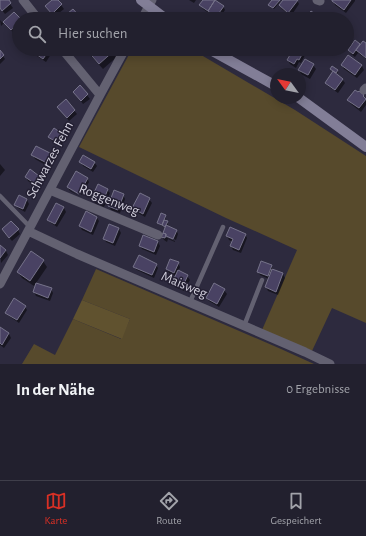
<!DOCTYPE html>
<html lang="de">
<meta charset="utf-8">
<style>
body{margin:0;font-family:"Alegreya Sans",sans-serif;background:#2e2d3a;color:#f1f3f6}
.compass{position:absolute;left:270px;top:68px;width:36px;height:36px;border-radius:50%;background:#22202e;box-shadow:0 2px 10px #0003;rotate:303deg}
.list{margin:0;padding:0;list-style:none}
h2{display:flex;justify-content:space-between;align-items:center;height:52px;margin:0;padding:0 16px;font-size:17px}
h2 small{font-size:13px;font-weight:400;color:#a2a3aa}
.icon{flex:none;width:22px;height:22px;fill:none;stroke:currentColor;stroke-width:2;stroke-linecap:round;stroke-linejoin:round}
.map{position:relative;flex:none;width:366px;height:364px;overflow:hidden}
.search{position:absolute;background:#22202e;box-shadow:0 2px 10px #0003;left:12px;right:12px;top:12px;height:44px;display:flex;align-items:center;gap:10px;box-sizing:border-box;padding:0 14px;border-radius:22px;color:#a2a3aa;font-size:15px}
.sheet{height:116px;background:#22202e}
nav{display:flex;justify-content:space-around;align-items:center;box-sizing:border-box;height:56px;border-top:1px solid #3f3e4a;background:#22202e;font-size:11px;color:#a2a3aa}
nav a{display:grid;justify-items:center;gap:2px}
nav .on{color:#d93025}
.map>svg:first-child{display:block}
</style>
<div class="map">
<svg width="366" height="364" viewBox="0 0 366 364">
<rect width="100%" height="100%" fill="#2d2a3e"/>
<!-- green -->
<path fill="#574a2c" d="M132 49H191L295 110 366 156V323L332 308 312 351 262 330 297 250 226 218 79 147Z
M96 269 281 349 314 364H22L34 344 55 355 73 319 121 339 130 319 82 300Z"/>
<!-- forest -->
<path fill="#60522f" d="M82 300 130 319 122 339 73 319Z"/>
<!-- shadow -->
<path fill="#0007" d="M0 0H7L13 8 5 14 0 8Z
M54 0H57L64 9 54 17 46 7Z
M189 0H196L194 3Z
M204 0H214L223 6 225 10 219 19H217L203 9 201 5Z
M273 0H278L280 2 274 9 270 6Z
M284 0H297L299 4 291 16 282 9 280 5Z
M334 0H355V1L346 13 335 5 333 1Z
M14 13 20 19 19 29 14 34 5 22 1 26 0 20 3 23Z
M355 42 360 46 366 45V59L358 53 355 57 351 54 349 50Z
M36 49H52L53 51 46 62 37 56 34 52Z
M88 49H115L119 55 103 69 91 56 87 50Z
M288 49H298L303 52 305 55 301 63 299 62 296 68 290 64 288 60 290 57 286 52Z
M0 52 5 59 0 64Z
M348 56 362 66 364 70 357 78 344 69 342 65Z
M313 65 316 69 310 79 301 74 299 70Z
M331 69 338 70V72L336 75 342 79 345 83 338 93 328 86 326 83 333 72Z
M80 86 90 99 83 104 74 92Z
M363 96 366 101V105L361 112 351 104 348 100Z
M66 101 77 114 69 121 61 111Z
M63 135 65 139 61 146 52 141 49 137Z
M33 155H51L53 158 49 167 35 159Z
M81 162H94L97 166 93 172 83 166Z
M0 164 5 170 0 176Z
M38 176 41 180 36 186 28 181 26 177Z
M87 178 89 182 82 195 70 188V190L81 197 70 191 68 187Z
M107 190 110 193 104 207 95 203 92 199Z
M123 195 125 199 120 213 111 210 109 206Z
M149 199 152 203 145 217 136 212 133 208Z
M27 200 29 204 25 212 18 208 16 204Z
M57 204 64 208 66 212 57 227 51 223 48 220Z
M165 216 166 217 165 221 168 224 167 226 176 230 178 234 176 240 165 234V237L175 241V242L168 239 167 242 164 240 162 237 166 228 159 224 158 223Z
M97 218 99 221 93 235 82 230 80 226Z
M109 225 119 229 121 233 115 246 106 242 104 239Z
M18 230 20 234 12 241 5 233Z
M245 234 247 238 241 253 233 250 231 246 233 242 229 240 227 236Z
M144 236 158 242 160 246 156 255 142 249 140 246Z
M0 246 6 251 8 255 1 263Z
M43 261 47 267 34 286 22 278 18 272Z
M178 263 180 267 178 272 187 276 190 280 184 291 175 287 173 283 176 276 169 273 167 269Z
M156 265 158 268 154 278 137 270 134 267Z
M271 266 274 270 283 274 285 278 278 295 268 291 266 287 269 279 260 275 258 271Z
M51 289 53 293 50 301 36 296 34 292Z
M224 290 227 294 219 307 209 301 207 298Z
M25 307 27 310 19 323 9 316 6 313Z
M0 328 9 334 11 338 4 348 0 345Z"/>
<!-- building -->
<path fill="#494263" stroke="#76738a" d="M0 0H9L11 3 2 11 0 8Z
M52 0H58L62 4 52 14 45 6Z
M203 0H215L208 11 199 5Z
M215 0 224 6 216 17 208 11Z
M272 0H280L273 8 268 5Z
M283 0H298L288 13 279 5Z
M332 0H351L344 10 332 1Z
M73 9 80 17 79 19H63L62 18Z
M311 11 322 19H305Z
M14 12 21 19H19V23L11 30 3 22Z
M355 40 360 44 353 54 348 50Z
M363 41 366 43V58L356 50Z
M35 49H50L43 59 33 52Z
M86 49H116L99 64Z
M287 49H300L304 51 299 60 297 59 294 64 287 60 290 55 285 52Z
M0 50 4 55 0 59Z
M348 55 362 65 355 75 341 65Z
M305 59 314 64 308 75 298 70Z
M332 66 338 70 336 73 330 69Z
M333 71 343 79 335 90 325 83Z
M80 85 88 94 81 101 73 92Z
M355 90 358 92 359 91 364 95 363 96 366 99 359 108 347 100Z
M66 99 75 110 67 118 57 107Z
M54 128 64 135 58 143 48 137Z
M36 146 52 154 47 163 31 155Z
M83 155 95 162 91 169 79 162Z
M30 169 39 176 34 183 25 177Z
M76 171 88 178 79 194 67 187Z
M98 184 108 189 102 204 91 199Z
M114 190 124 194 118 210 108 206Z
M140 193 150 198 143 214 132 208Z
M19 195 27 199 23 209 14 205Z
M56 203 64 207 55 224 47 220Z
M86 211 97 217 91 232 79 226Z
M161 213 166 215 162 225 157 223Z
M164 220 168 221 165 227 162 225Z
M11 221 19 229 9 238 2 229Z
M109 224 119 228 113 243 103 239Z
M166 225 177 230 173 239 166 236V234L163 233Z
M230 227 246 234 239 250 230 246 233 239 226 236Z
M163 233 166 234 165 238 161 237Z
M143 235 158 241 154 252 139 246Z
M0 245 6 250 0 258Z
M31 251 44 260 30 281 17 272Z
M139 255 157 264 152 275 133 267Z
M170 259 179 262 174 273 166 269Z
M261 261 272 265 268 276 257 272Z
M272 269 283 273 276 292 265 287Z
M178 270 188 275 182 288 172 283Z
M36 283 52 288 48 298 33 292Z
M214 283 225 289 217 304 206 298Z
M14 298 26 306 17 320 5 313Z
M0 327 9 333 2 345 0 343Z"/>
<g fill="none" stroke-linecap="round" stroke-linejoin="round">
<!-- lane -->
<path stroke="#636171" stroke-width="4.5" d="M0 196 30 227
M190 302 223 227
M244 326 262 280"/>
<!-- street -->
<path stroke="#636171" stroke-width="9" d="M23 0 38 19
M317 0 320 1
M142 19 152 0
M62 49 100 95
M364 90 366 88
M50 190 158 235
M28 231 77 254 305 352 330 364
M0 284 100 95 125 49"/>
<!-- secondary -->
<path stroke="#827e97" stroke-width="10" d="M141 0 166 19
M209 49 276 86
M299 98 366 147"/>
</g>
<g text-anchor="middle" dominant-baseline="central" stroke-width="3" stroke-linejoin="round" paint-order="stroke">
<!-- street labels -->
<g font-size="14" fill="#d1cfdc" stroke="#242033">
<text transform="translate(50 160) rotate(-62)">Schwarzes Fehn</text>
<text transform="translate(109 200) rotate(22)">Roggenweg</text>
<text transform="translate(184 285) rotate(23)">Maisweg</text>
</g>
</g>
</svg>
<svg class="compass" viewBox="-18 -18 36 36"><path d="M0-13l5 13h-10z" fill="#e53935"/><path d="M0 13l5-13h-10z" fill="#a2a3aa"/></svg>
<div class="search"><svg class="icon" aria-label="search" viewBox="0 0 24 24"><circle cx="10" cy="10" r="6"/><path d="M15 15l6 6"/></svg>Hier suchen</div>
</div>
<section class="sheet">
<h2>In der Nähe<small>0 Ergebnisse</small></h2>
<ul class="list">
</ul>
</section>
<nav>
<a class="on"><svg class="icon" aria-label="map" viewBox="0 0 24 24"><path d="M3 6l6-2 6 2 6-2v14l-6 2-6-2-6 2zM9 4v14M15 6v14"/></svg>Karte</a>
<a><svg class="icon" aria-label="directions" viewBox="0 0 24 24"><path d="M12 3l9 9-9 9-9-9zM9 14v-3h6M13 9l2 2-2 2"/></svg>Route</a>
<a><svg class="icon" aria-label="saved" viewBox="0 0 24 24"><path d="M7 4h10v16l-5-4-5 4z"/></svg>Gespeichert</a>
</nav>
